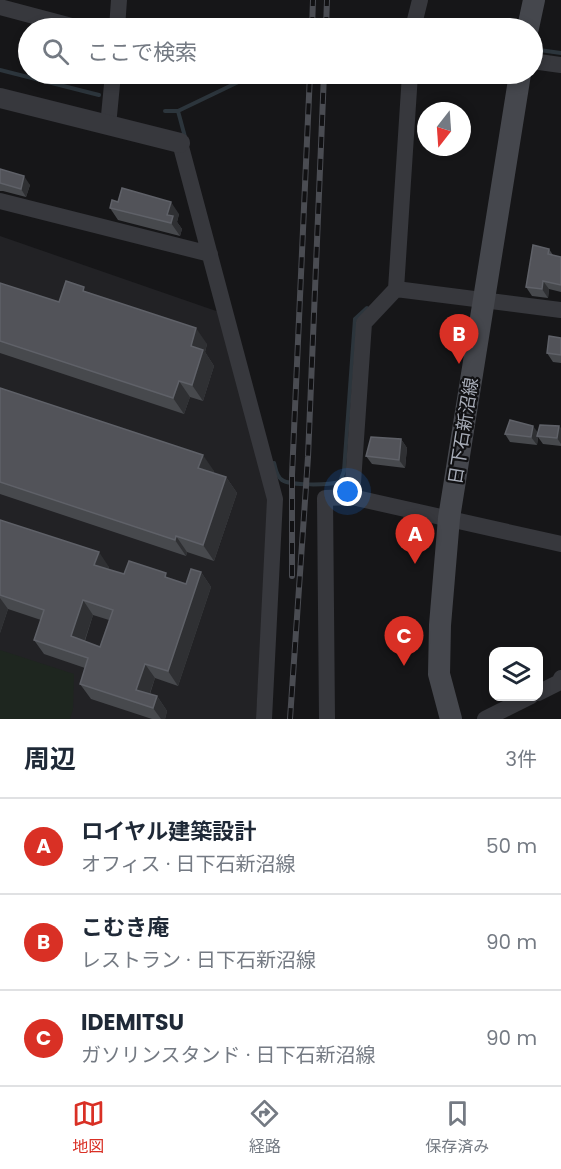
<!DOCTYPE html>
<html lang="ja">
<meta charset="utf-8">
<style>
body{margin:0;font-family:Poppins,"Noto Sans JP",sans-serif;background:#f2f2f3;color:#1f2937}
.controls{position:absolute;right:18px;bottom:18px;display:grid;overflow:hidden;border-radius:12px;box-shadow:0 3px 9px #0003}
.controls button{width:54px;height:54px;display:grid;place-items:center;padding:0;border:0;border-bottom:2px solid #e0e1e3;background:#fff;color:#1f2937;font:30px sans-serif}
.compass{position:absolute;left:417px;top:102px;width:54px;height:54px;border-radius:50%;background:#fff;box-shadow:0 3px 9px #0003;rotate:197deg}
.you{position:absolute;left:348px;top:492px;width:21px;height:21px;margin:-15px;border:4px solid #fff;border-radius:50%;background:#1a73e8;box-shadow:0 0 0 9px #1a73e833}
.badge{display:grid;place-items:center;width:39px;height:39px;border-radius:50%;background:#d93025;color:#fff;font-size:20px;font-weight:700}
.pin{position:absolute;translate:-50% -50px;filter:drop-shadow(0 2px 3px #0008)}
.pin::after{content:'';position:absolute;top:32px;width:21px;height:18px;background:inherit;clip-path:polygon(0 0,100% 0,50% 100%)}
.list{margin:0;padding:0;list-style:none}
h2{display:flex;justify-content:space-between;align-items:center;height:78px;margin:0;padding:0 24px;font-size:26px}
h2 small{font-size:20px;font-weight:400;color:#747a83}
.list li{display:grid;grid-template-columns:39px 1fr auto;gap:18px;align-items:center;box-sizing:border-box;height:96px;padding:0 24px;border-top:2px solid #e0e1e3}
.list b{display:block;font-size:22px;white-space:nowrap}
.list p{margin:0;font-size:20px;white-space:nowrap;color:#747a83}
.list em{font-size:20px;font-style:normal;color:#747a83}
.icon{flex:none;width:33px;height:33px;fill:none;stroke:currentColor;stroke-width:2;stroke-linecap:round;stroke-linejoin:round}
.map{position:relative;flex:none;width:561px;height:719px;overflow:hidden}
.search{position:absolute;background:#fff;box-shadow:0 3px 9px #0003;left:18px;right:18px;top:18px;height:66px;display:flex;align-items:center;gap:15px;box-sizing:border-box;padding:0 21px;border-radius:33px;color:#747a83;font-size:22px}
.sheet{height:366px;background:#fff}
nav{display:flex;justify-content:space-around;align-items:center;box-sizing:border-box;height:84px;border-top:2px solid #e0e1e3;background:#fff;font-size:16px;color:#747a83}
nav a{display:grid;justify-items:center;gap:3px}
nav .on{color:#d93025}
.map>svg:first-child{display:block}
</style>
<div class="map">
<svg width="561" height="719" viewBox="0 0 561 719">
<rect width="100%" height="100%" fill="#161618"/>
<!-- built -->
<path fill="#222225" d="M0 236 219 312 269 505 256 719H0Z"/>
<!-- pitch -->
<path fill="#1e261f" d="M0 650 74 674 73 709 70 719H0Z"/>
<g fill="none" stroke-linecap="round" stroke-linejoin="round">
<!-- stream -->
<path stroke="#2c353c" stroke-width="4" d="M532 49 561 53
M0 70 99 95
M165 111H178L255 74
M178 111 185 137
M274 463C276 469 276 476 282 480 291 486 329 485 340 482L344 471 355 319 367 308"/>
<!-- minor -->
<path stroke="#37383d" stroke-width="16" d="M0 7 79 28
M117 28 119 0
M413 28 420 0
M532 61 561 65
M410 74 396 289 364 323 352 497 561 544
M108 126 113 74
M180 143 275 499 264 719
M0 201 210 254
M396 289 561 310
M538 693 560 682 561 678
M327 719 325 498 352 497
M485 719 531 696"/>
<!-- tertiary -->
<path stroke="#37383d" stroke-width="20" d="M0 98 180 143"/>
<!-- secondary -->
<path stroke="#45474d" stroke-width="22" d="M528 28 534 0
M451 719 439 674 440 625 449 518 520 74"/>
<defs>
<path id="rail" d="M312 28 313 0
M326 28 327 0
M292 576V475L310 74
M290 719 308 457 324 74"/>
</defs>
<!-- rail casing -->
<use href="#rail" stroke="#4a4c52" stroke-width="6"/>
<!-- rail -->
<use href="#rail" stroke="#111113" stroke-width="4" stroke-dasharray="11" stroke-linecap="butt"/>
</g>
<!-- wall -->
<path fill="#47494d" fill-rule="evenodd" d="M0 169 30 185 26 197 3 191H0Z
M110 208 179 214 177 222 182 229 180 236 118 220Z
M549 249 553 255 561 257V292L549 289 548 298 532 296 526 287Z
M0 283 59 302 88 292 207 344 205 352 214 366 203 401 190 397 184 414 0 353Z
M561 338V363L553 362 547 353Z
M0 388 214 471 213 473 226 477 237 493 214 561 187 552 186 556 0 494Z
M561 428V446L543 444 538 437 537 445 510 442 505 434 538 433Z
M401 439 407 448 405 468 372 464 366 456Z
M0 520 109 567 108 569 124 574 170 579 186 584 201 572 211 587 178 686 155 678 150 694 157 696 167 711 165 719H152L91 699 80 684 85 668 44 654 34 640 41 620 8 609 0 633ZM93 615 109 620 100 647 85 641Z"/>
<!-- shaded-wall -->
<path fill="#2f3033" d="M24 176 30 185 26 197 21 189Z
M171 202 179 214 177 222 182 229 180 236 171 223 167 215Z
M543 281 549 289 548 298 542 289Z
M196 328 207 344 205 352 214 366 203 401 192 385 191 346Z
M179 381 190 397 184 414 173 398Z
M533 426 539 434 537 436 538 437 537 445 531 437Z
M559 426 561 428V444L557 438Z
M401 439 407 448 405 468 399 460Z
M203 455 214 471 209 484 198 468Z
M226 477 237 493 214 561 203 545Z
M176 536 187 552 186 556 175 540Z
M99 552 109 567 105 579 94 565Z
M201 572 211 587 178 686 168 671Z
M0 598 8 609 0 633Z
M83 600 93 615 81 651 71 636Z
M145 664 155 678 146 704 136 690Z
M157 696 167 711 165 719H161L153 708Z"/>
<!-- building -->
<path fill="#525359" stroke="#5f6168" stroke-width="1.5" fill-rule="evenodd" d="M0 169 24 176 21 189 0 183Z
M122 188 171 202 167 215 173 216 171 223 110 208 112 200 118 202Z
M533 245 549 249 548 254 561 257V285L543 281 542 289 526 287Z
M66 281 84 287 83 291 196 328 191 346 203 350 192 385 179 381 173 398 0 341V283L59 302Z
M549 336 561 338V355L547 353Z
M0 388 203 455 198 468 226 477 203 545 176 536 175 540 0 482Z
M510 420 533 426 531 437 505 434Z
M540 425 559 426 557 438 537 436Z
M371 437 401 439 399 460 366 456Z
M0 520 99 552 94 565 124 574 129 561 166 573 165 577 186 584 191 569 201 572 168 671 145 664 136 690 157 696 153 708 80 684 88 658 34 640 44 610 0 595ZM83 600 113 610 100 647 71 636Z"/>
<g text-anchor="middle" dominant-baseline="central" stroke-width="4.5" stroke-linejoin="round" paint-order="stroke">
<!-- street labels -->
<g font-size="18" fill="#a8adb8" stroke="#111113">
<text transform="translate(463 431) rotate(-81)">日下石新沼線</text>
</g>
</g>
</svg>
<div class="controls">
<button><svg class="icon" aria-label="layers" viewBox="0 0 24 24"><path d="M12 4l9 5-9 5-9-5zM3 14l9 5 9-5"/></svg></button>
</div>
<svg class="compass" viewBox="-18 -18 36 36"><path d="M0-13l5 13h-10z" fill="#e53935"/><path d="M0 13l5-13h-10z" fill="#747a83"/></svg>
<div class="you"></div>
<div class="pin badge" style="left:415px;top:564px">A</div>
<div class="pin badge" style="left:459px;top:364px">B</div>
<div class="pin badge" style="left:404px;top:666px">C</div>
<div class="search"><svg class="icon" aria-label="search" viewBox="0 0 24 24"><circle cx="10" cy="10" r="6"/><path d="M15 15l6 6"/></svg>ここで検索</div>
</div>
<section class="sheet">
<h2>周辺<small>3件</small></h2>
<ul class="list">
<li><span class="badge">A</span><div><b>ロイヤル建築設計</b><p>オフィス · 日下石新沼線</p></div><em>50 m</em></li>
<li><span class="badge">B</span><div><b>こむき庵</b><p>レストラン · 日下石新沼線</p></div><em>90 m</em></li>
<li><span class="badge">C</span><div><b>IDEMITSU</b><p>ガソリンスタンド · 日下石新沼線</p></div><em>90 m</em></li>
</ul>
</section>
<nav>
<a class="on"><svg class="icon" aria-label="map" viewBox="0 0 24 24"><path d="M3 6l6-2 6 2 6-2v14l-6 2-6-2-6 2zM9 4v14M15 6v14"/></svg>地図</a>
<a><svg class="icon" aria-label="directions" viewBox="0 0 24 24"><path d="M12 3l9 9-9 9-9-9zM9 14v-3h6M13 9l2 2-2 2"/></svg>経路</a>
<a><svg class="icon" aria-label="saved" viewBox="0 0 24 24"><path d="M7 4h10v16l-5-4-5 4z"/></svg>保存済み</a>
</nav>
